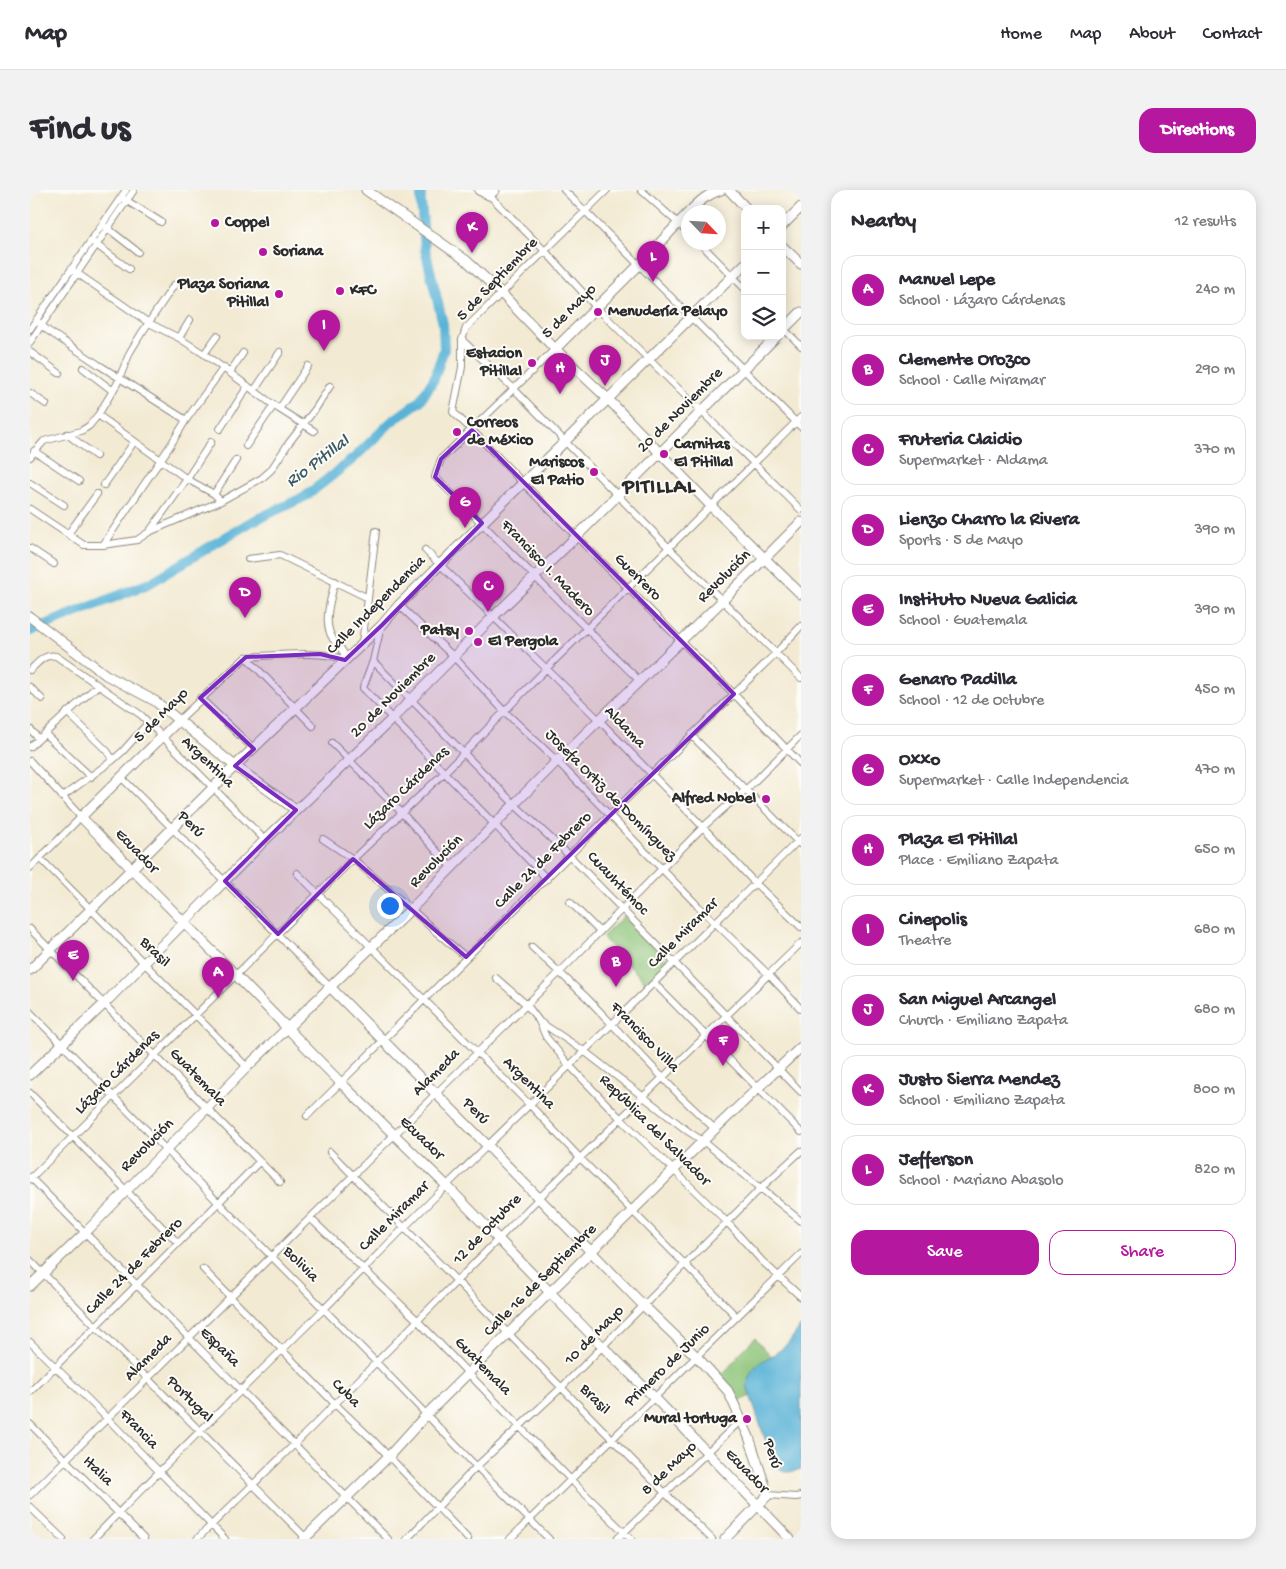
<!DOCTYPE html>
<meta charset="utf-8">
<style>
body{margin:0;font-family:"Gochi Hand",sans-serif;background:#f2f2f3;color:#2b2b33}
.controls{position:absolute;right:15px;top:15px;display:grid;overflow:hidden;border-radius:10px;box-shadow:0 2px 12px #0003}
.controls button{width:45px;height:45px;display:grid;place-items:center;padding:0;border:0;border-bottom:1px solid #e1e1e2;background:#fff;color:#2b2b33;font:25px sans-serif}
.compass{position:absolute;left:651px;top:15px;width:45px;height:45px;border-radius:50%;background:#fff;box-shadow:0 2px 12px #0003;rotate:115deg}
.you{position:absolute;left:359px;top:715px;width:18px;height:18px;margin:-12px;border:4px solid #fff;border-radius:50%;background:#1a73e8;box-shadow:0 0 0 8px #1a73e833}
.badge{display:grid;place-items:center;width:32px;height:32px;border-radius:50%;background:#b5179e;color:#fff;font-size:16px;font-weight:700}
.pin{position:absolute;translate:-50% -41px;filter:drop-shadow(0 1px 2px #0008)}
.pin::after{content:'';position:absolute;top:26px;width:18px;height:15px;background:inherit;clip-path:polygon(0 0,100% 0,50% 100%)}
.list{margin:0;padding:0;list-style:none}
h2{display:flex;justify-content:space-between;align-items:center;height:65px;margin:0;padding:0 20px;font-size:21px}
h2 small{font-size:16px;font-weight:400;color:#7c7c81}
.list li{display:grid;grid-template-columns:32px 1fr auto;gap:15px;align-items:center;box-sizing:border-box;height:70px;margin:0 10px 10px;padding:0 10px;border:1px solid #e1e1e2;border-radius:15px}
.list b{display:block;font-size:19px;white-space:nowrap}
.list p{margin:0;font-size:16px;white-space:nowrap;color:#7c7c81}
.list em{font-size:16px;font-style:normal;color:#7c7c81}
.actions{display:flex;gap:10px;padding:15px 20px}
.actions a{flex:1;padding:11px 0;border:1px solid #b5179e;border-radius:15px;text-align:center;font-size:18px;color:#b5179e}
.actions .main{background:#b5179e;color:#fff}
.icon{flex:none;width:28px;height:28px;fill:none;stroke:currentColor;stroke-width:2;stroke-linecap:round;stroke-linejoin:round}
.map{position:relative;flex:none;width:771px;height:1349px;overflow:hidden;border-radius:15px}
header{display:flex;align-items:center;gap:30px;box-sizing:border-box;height:70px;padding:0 25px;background:#fff;border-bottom:1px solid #e1e1e2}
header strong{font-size:24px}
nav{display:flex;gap:28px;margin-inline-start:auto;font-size:18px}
.intro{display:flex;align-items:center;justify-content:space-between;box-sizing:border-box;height:120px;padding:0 30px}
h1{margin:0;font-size:35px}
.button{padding:12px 22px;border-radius:15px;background:#b5179e;color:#fff;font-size:18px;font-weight:700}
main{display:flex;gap:30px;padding:0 30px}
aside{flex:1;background:#fff;border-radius:15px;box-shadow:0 2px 12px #0003}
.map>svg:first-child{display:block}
</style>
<header>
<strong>Map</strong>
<nav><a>Home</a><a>Map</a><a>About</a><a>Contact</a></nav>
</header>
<div class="intro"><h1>Find us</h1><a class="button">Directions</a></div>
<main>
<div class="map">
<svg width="771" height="1349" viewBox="0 0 771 1349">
<rect width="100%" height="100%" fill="#fdfcf7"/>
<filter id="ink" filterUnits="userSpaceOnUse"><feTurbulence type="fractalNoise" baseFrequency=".02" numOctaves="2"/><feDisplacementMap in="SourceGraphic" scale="10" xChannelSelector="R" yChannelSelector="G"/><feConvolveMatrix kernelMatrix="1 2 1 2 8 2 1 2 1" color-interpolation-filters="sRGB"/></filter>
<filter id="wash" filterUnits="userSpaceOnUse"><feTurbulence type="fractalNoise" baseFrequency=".0096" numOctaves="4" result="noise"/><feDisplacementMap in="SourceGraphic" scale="20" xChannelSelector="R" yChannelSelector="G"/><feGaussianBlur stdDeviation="1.12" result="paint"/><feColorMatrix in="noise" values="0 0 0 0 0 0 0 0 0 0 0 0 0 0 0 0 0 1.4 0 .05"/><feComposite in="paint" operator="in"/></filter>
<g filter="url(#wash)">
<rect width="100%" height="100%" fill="#f3ead3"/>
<!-- green -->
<path fill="#8bc377" stroke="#5b7751" d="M594 726 639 773 617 794 572 747Z
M725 1148 741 1166C723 1177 715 1183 720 1206L707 1213 701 1200 691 1186 708 1167 707 1166Z"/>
<!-- water -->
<path fill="#5ab3d7" stroke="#426f81" d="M771 1136V1279C757 1283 752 1285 743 1272L717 1196C720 1170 740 1171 756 1155 762 1149 766 1142 771 1136Z"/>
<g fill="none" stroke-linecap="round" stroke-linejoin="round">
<!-- river -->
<path stroke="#5ab3d7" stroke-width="10" d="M0 441 120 393 219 333 276 306 323 269 361 232 390 211 404 189 414 159 413 134 395 59 391 12V0"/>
</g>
</g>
<g filter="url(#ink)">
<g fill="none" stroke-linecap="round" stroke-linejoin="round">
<defs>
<path id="street" d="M534 0 771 237
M577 0 436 138 432 150V177L423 222 442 240 494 294 704 504 771 574
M611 0 658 42
M459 5 515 61 566 117 771 320
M94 9 131 32
M76 37 108 62
M669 52 715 99
M64 53 99 79
M41 79 119 133 149 148 174 164 249 219 284 241
M6 130 17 140 69 175 156 230
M752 137 771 156
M0 139 96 0
M149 148 160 130
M432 150 484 199 639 358 771 488
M0 152 104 0
M525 159 411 269 405 287C474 354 540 424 610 491
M0 162 29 183
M174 164 187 146
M53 178 83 201
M200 182 213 163
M224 201 250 162
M0 203 16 214
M249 219 278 176
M68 225 157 289 184 304 191 311
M190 239 218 196
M37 244 66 266
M216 256 244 215
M4 261 49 291
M0 267 14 251 51 241 59 236 68 225 87 194 100 162 111 144 144 95
M0 293 34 315
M74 295 104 252
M184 304 206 270
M0 319 54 355H73L140 256 156 230 194 177
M119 342 191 311 232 288 241 280 258 254 286 218 300 196
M38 344 67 304
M73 355 107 350 119 342 157 289 181 252
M0 358 24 374
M395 360 569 530 673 637 724 692 771 737
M218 369 250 365 338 408 332 453
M305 391C301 408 292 433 303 449 308 456 314 460 316 469
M338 408 346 341
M369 415 424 467 474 521 527 571 669 717 738 784 771 819
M351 436 343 471 485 615 540 666 771 902
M216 467 283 536
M343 471 333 498 517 689
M0 480C8 473 15 463 26 466L111 525 235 650
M0 497 12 509
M170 508 224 559
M148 531 216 467C242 466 292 459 315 470
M0 539 9 549
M15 544 61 587
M661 545 771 655
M302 553 372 623 422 678
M0 557 67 496
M83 570 93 561 118 533
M0 571 51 627 0 678
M91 587 300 797
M32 607 83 570 77 561 37 522
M293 649 323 669 381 719 406 742 436 767
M11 669 217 877
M267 683 500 915 550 968 707 1127
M540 712 570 742
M0 739 250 992
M502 757 557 808 651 907 685 939
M466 788 497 815 509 831 516 847 539 875 591 929 697 1032 732 1071 771 1107
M624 793 771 942
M0 822 346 1172 441 1271 519 1349
M510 832 554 861 659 942 673 951 771 1031
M0 903 148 1053
M277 926 580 625 745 464 771 436
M300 962 635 1303 682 1349
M0 987 358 1349
M0 989 323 669 415 582 516 479 771 227
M280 1028 387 1130 541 1290 601 1349
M0 1070 277 1349
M173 1079 305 1214 344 1251 438 1349
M0 1152 77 1228 195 1349
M0 1202 229 972
M0 1234 114 1349
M0 1305 447 863 529 783 673 637 723 593 771 545
M738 1305 766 1307 771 1306
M0 1317 33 1349
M63 1349C139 1271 216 1195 294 1119 335 1078 375 1036 417 995 536 880 653 764 771 648
M167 1349 281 1238 509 1008 771 753
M377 1349 447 1276 532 1197 731 998 771 961
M480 1349 771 1064
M587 1349 712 1229"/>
<path id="secondary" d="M336 0 437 71 472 104 525 159 578 209 681 316 771 404
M449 0 459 5 465 0
M699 0 717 19
M659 22C669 12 677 4 691 0
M752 36 771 17
M752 56 771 74
M752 141 771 122
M525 159 609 75 658 23
M0 427 76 485 125 511 205 576 266 620
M148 531 51 627 311 893 417 996 572 1156 625 1208 760 1349
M0 780 205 576 352 435 369 415 715 74
M300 797 458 956 614 1116 667 1167 698 1201 719 1247 738 1305 695 1349
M0 885 74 814 235 650 362 529 463 427 547 346 747 146
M0 1096 55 1043 217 877 381 719 527 571 693 410 771 332
M274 1349 358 1267 397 1224 685 939 771 857"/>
</defs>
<!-- street casing -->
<use href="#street" stroke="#8f8a7f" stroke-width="8"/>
<!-- secondary casing -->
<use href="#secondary" stroke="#8f8a7f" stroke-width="11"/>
<!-- street -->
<use href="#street" stroke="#fff" stroke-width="6"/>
<!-- secondary -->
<use href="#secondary" stroke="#fff" stroke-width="9"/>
</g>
</g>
<!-- marked area -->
<path fill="#7b2cbf" fill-opacity="0.2" stroke="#7b2cbf" stroke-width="4" stroke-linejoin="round" d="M442 240 704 504 436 767 323 669 248 744 195 691 266 620 205 576 224 559 170 508 216 467 290 464 315 470 352 435 452 333 405 287 411 269Z"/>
<!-- markers -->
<g fill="#b5179e" stroke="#fdfcf7" stroke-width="2">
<circle cx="185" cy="33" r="5"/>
<circle cx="233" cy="62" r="5"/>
<circle cx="310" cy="101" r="5"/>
<circle cx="249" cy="104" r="5"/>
<circle cx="568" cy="122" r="5"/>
<circle cx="502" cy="173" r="5"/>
<circle cx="427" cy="242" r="5"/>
<circle cx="634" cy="264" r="5"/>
<circle cx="564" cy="282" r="5"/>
<circle cx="439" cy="441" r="5"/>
<circle cx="448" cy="452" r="5"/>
<circle cx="736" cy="609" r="5"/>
<circle cx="717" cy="1229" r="5"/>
</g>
<g text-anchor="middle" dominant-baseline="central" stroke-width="4" stroke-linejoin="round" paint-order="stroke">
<!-- poi labels -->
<g font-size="16" font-weight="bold" fill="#2b2b2b" stroke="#fdfcf7" text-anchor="start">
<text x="195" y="33">Coppel</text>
<text x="243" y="62">Soriana</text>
<text x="239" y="95" text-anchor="end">Plaza Soriana<tspan x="239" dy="18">Pitillal</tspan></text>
<text x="320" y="101">KFC</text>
<text x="578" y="122">Menudería Pelayo</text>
<text x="492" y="164" text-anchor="end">Estacion<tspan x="492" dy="18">Pitillal</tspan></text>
<text x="437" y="233">Correos<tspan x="437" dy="18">de México</tspan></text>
<text x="644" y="255">Carnitas<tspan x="644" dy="18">El Pitillal</tspan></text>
<text x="554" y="273" text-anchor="end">Mariscos<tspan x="554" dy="18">El Patio</tspan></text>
<text x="429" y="441" text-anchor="end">Patsy</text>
<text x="458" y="452">El Pergola</text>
<text x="726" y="609" text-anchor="end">Alfred Nobel</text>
<text x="707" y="1229" text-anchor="end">Mural tortuga</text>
</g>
<!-- street labels -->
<g font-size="16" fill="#2b2b2b" stroke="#fdfcf7">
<text transform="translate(468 90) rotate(-46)">5 de Septiembre</text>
<text transform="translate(540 122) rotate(-45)">5 de Mayo</text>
<text transform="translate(651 221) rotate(-45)">20 de Noviembre</text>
<text transform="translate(517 379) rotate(46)">Francisco I. Madero</text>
<text transform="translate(695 387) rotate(-45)">Revolución</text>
<text transform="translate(607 388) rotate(45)">Guerrero</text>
<text transform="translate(347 416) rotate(-45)">Calle Independencia</text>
<text transform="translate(364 506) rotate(-45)">20 de Noviembre</text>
<text transform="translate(132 526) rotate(-45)">5 de Mayo</text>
<text transform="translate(594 538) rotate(46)">Aldama</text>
<text transform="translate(177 573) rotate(44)">Argentina</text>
<text transform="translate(377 599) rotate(-44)">Lázaro Cárdenas</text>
<text transform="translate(580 606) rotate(45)">Josefa Ortiz de Domínguez</text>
<text transform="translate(160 635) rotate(45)">Perú</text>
<text transform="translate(106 662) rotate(46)">Ecuador</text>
<text transform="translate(514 671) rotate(-45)">Calle 24 de Febrero</text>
<text transform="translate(407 672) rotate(-45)">Revolución</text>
<text transform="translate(587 694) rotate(46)">Cuauhtémoc</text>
<text transform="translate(654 744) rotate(-45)">Calle Miramar</text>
<text transform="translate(124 763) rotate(45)">Brasil</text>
<text transform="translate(614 848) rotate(46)">Francisco Villa</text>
<text transform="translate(88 883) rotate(-45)">Lázaro Cárdenas</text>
<text transform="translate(407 883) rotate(-45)">Alameda</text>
<text transform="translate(167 888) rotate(46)">Guatemala</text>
<text transform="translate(498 894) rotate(45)">Argentina</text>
<text transform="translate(445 922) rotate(45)">Perú</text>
<text transform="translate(624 941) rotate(45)">República del Salvador</text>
<text transform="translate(391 949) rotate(44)">Ecuador</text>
<text transform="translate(118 956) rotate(-45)">Revolución</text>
<text transform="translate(365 1027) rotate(-45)">Calle Miramar</text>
<text transform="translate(458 1040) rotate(-46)">12 de Octubre</text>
<text transform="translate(270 1075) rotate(45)">Bolivia</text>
<text transform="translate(105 1077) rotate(-45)">Calle 24 de Febrero</text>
<text transform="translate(511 1091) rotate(-45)">Calle 16 de Septiembre</text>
<text transform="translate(565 1146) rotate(-45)">10 de Mayo</text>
<text transform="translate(189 1158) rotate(45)">España</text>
<text transform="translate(119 1168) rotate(-45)">Alameda</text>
<text transform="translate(638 1176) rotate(-44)">Primero de Junio</text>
<text transform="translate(452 1177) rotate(46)">Guatemala</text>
<text transform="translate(315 1204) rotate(45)">Cuba</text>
<text transform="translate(159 1210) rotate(45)">Portugal</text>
<text transform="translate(564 1210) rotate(46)">Brasil</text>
<text transform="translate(108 1240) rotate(46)">Francia</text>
<text transform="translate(741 1264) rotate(72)">Perú</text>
<text transform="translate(640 1279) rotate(-44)">8 de Mayo</text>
<text transform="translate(67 1282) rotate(44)">Italia</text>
<text transform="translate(716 1282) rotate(46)">Ecuador</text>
</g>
<!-- water labels -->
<g font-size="18" font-style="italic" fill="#3b5b67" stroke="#fdfcf7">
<text transform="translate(288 272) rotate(-37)">Rio Pitillal</text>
</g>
<!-- district labels -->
<g font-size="21" font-weight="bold" letter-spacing="1" fill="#2b2b2b" stroke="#fdfcf7">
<text x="629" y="298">PITILLAL</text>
</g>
</g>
</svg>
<div class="controls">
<button>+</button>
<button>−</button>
<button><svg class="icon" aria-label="layers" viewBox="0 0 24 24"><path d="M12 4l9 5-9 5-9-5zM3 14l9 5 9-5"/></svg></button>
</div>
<svg class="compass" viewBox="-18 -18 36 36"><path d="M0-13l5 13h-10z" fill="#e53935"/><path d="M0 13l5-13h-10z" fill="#7c7c81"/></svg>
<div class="you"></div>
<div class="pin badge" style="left:188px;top:808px">A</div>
<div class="pin badge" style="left:586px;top:797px">B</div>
<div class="pin badge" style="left:458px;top:422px">C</div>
<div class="pin badge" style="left:215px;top:428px">D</div>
<div class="pin badge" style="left:43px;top:791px">E</div>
<div class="pin badge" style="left:693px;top:876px">F</div>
<div class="pin badge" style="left:435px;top:338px">G</div>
<div class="pin badge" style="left:530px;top:204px">H</div>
<div class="pin badge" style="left:294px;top:161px">I</div>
<div class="pin badge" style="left:575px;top:196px">J</div>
<div class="pin badge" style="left:442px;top:63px">K</div>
<div class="pin badge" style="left:623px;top:92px">L</div>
</div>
<aside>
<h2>Nearby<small>12 results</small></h2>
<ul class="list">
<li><span class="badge">A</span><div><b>Manuel Lepe</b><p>School · Lázaro Cárdenas</p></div><em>240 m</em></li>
<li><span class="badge">B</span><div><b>Clemente Orozco</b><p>School · Calle Miramar</p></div><em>290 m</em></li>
<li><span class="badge">C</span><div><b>Fruteria Claidio</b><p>Supermarket · Aldama</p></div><em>370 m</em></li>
<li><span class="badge">D</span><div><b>Lienzo Charro la Rivera</b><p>Sports · 5 de Mayo</p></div><em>390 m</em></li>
<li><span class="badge">E</span><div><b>Instituto Nueva Galicia</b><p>School · Guatemala</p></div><em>390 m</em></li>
<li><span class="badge">F</span><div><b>Genaro Padilla</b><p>School · 12 de Octubre</p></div><em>450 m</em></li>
<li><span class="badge">G</span><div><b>Oxxo</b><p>Supermarket · Calle Independencia</p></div><em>470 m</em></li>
<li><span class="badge">H</span><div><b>Plaza El Pitillal</b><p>Place · Emiliano Zapata</p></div><em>650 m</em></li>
<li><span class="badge">I</span><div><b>Cinepolis</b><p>Theatre</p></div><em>680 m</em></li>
<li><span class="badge">J</span><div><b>San Miguel Arcangel</b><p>Church · Emiliano Zapata</p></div><em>680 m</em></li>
<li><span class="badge">K</span><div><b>Justo Sierra Mendez</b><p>School · Emiliano Zapata</p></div><em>800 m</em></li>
<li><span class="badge">L</span><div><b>Jefferson</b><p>School · Mariano Abasolo</p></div><em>820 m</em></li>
</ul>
<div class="actions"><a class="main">Save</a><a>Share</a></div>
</aside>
</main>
